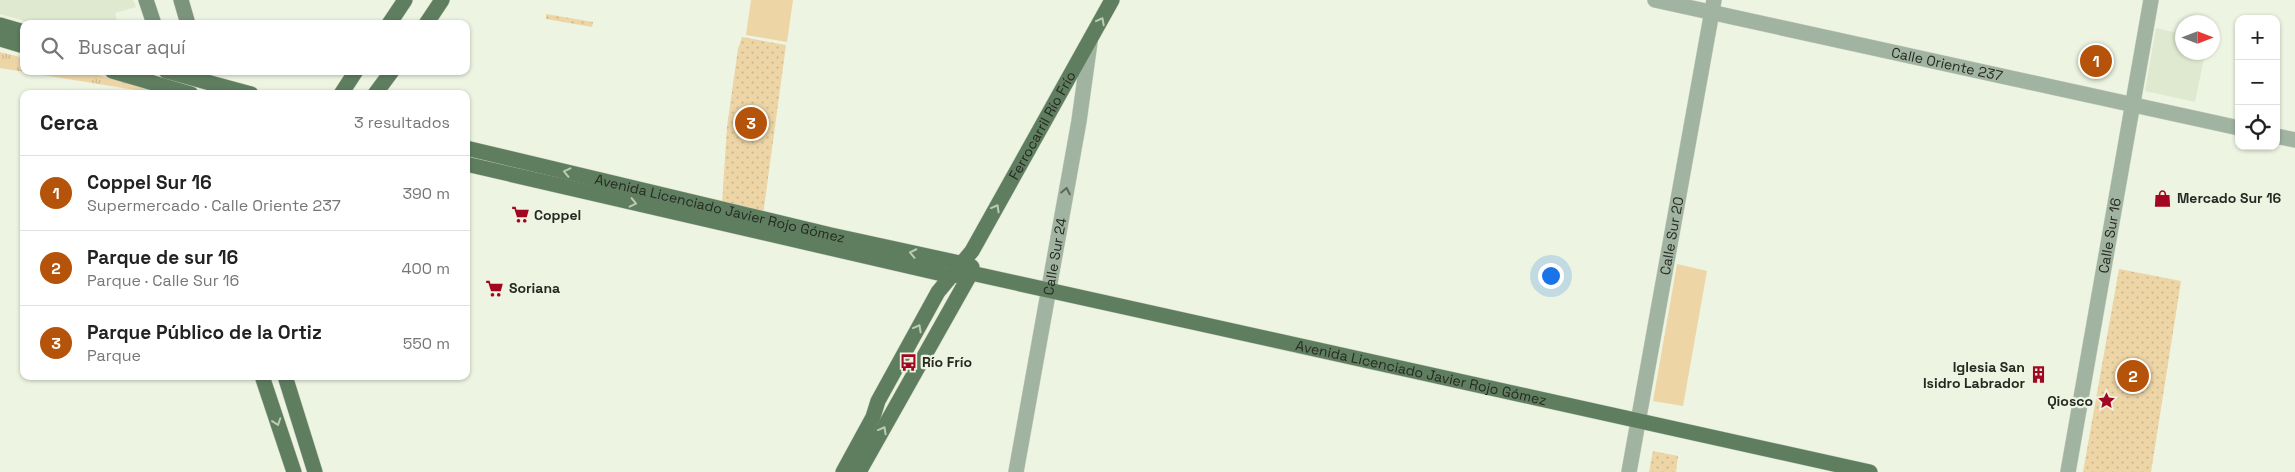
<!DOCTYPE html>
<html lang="es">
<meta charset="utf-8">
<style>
body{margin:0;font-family:"Space Grotesk",sans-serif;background:#f2f2f2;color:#222}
.controls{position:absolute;right:15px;top:15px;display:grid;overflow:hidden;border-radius:10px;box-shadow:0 1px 4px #0004}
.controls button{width:45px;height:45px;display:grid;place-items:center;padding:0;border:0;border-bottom:1px solid #e0e0e0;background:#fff;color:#222;font:25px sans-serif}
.compass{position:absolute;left:2175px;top:15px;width:45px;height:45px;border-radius:50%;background:#fff;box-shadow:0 1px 4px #0004;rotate:90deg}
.you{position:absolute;left:1550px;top:275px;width:18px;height:18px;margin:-12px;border:4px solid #fff;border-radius:50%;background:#1a73e8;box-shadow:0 0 0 8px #1a73e833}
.badge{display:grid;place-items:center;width:32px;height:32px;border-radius:50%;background:#b45309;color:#fff;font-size:16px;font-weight:700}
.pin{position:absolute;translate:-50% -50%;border:2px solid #fff;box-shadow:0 1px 5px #0006}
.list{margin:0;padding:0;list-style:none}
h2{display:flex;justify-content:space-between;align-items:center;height:65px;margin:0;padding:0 20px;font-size:21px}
h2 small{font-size:16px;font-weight:400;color:#767676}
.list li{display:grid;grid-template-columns:32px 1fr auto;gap:15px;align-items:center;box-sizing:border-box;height:75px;padding:0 20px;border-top:1px solid #e0e0e0}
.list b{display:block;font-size:19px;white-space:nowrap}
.list p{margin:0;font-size:16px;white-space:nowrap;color:#767676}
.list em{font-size:16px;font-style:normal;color:#767676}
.icon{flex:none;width:28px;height:28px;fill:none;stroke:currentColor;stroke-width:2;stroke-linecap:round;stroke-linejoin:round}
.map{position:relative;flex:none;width:2295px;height:472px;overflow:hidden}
.search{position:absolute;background:#fff;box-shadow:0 1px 4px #0004;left:20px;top:20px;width:450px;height:55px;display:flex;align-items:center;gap:12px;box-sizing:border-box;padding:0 18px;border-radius:10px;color:#767676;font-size:19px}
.panel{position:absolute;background:#fff;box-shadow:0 1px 4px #0004;left:20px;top:90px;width:450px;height:290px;border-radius:10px}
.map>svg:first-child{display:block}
</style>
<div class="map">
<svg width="2295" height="472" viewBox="0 0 2295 472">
<defs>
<pattern id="grass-tufts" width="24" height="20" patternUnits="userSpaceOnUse" patternTransform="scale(1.25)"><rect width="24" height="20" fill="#edd5a6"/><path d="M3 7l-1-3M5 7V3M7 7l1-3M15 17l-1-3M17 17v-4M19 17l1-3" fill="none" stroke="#cbb78f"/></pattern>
<pattern id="park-dots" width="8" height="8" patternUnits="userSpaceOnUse" patternTransform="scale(1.25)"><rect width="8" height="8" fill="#edd5a6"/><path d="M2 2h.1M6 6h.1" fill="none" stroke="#cbb78f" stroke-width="1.8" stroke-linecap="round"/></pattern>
</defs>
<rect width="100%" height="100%" fill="#edf4e1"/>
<!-- built -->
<path fill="#dfe9cf" d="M0 0H133L136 7 115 13 118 24H35L0 14Z
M2156 28 2182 34V52L2205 53 2195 102 2145 91Z"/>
<!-- grass -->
<path fill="url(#grass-tufts)" d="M0 52 24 58V71H81L155 89 154 93 0 68Z"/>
<!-- park -->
<path fill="url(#park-dots)" d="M546 14 593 22 592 27 546 19Z
M742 37 786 45 763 215 722 204 727 127 738 49Z
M2119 269 2181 281 2151 472H2083Z
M1653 451 1678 456 1676 472H1649Z"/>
<!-- pitch -->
<path fill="#edd5a6" d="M751 0H793L787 42 746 35Z
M1677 264 1707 271 1683 406 1653 401Z"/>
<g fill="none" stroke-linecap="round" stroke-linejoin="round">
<defs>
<g id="tertiary">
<path id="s1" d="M1655 0 2239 128"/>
<path d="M2276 136 2295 140"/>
<path id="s2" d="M1016 472 1079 121 1090 42"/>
<path id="s3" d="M1629 472 1714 0"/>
<path id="s4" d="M2068 472 2151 0"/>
</g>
<path id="secondary" d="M146 0 154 24
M181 0 188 24"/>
<g id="primary">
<path d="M389 24 405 0"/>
<path d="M426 24 442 0"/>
<path d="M0 25 24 32"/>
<path d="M0 39 24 46"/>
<path d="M112 71 191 94"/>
<path d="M166 71 251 94"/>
<path d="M341 94 356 71"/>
<path d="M375 94 392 71"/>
<path id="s5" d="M466 148 831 235 960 263 966 269"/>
<path id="s6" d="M466 164 951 276 971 273 1870 472"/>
<path d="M262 376 294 472"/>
<path d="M285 376 315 472"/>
<path id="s7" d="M843 472 873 417 878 401 938 292 972 251 1112 0"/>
<path d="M859 472 971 273 972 267"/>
</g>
</defs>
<!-- tertiary casing -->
<use href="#tertiary" stroke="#c9cfbf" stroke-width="16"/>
<!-- secondary casing -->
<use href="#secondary" stroke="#c9cfbf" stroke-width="16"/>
<!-- primary casing -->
<use href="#primary" stroke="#c9cfbf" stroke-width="16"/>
<!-- tertiary -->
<use href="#tertiary" stroke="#a1b3a1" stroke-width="15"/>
<!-- secondary -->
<use href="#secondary" stroke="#7b947b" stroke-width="15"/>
<!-- primary -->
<use href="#primary" stroke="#5f7e60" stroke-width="15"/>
</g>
<!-- one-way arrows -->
<defs><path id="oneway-chevron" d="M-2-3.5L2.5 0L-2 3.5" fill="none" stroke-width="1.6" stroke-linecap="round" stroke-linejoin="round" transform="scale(1.25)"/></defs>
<g stroke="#bbcbb4">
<use href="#oneway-chevron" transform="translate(1101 21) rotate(-62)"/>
<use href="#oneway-chevron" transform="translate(567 172) rotate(-167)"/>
<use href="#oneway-chevron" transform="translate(633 203) rotate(13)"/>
<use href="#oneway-chevron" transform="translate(996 208) rotate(-61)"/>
<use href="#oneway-chevron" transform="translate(913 253) rotate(-168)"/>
<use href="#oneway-chevron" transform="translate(918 328) rotate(-61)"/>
<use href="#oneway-chevron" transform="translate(277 422) rotate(71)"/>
<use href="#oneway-chevron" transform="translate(883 430) rotate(-61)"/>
</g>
<use stroke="#5d675b" href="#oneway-chevron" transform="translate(1066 191) rotate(-79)"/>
<!-- icons -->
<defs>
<symbol id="shop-bare" viewBox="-9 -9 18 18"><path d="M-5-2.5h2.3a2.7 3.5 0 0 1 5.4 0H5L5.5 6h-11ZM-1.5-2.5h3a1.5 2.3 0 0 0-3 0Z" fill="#a30621" stroke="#edf4e1" stroke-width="2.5" paint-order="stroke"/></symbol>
<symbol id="supermarket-bare" viewBox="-9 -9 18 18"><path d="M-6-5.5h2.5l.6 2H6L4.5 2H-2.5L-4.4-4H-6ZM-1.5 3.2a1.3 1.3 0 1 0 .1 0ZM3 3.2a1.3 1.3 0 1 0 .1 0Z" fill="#a30621" stroke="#edf4e1" stroke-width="2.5" paint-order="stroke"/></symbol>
<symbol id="bus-bare" viewBox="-9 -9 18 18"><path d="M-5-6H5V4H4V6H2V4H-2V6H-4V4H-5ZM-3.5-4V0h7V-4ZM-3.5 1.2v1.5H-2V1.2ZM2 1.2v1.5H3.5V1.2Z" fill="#a30621" stroke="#edf4e1" stroke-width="2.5" paint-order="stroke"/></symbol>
<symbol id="building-bare" viewBox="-9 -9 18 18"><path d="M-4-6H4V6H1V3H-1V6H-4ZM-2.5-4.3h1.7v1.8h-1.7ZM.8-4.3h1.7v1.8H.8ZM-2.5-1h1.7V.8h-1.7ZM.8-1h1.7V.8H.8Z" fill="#a30621" stroke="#edf4e1" stroke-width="2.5" paint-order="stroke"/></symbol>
<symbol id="sight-bare" viewBox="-9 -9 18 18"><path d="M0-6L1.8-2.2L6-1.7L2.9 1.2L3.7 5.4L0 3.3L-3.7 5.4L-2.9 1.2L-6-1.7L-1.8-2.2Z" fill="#a30621" stroke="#edf4e1" stroke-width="2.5" paint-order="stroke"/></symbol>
</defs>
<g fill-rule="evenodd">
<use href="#shop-bare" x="2150" y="186" width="25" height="25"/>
<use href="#supermarket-bare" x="508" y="202" width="25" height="25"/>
<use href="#supermarket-bare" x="482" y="276" width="25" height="25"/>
<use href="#bus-bare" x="896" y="350" width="25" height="25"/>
<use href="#building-bare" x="2026" y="362" width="25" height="25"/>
<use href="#sight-bare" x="2094" y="388" width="25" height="25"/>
</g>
<g text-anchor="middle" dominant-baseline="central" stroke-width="4.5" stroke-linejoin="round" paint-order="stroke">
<!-- street labels -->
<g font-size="14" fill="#262922" stroke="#edf4e1">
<text stroke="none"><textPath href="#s1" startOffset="299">Calle Oriente 237</textPath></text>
<text stroke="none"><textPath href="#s7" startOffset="401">Ferrocarril Río Frío</textPath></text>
<text stroke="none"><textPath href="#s5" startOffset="261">Avenida Licenciado Javier Rojo Gómez</textPath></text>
<text stroke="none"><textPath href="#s3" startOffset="240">Calle Sur 20</textPath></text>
<text stroke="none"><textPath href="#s4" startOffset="240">Calle Sur 16</textPath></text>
<text stroke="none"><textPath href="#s2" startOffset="219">Calle Sur 24</textPath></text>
<text stroke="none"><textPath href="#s6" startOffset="979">Avenida Licenciado Javier Rojo Gómez</textPath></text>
</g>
<!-- poi labels -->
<g font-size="14" font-weight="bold" fill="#262922" stroke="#edf4e1" text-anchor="start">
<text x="2177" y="198">Mercado Sur 16</text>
<text x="534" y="215">Coppel</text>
<text x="509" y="288">Soriana</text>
<text x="922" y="362">Río Frío</text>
<text x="2025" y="367" text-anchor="end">Iglesia San<tspan x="2025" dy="16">Isidro Labrador</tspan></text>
<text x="2093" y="401" text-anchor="end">Qiosco</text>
</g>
</g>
</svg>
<div class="controls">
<button>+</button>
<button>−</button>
<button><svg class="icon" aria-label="locate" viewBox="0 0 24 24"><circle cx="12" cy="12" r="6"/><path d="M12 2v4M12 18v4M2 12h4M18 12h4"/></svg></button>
</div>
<svg class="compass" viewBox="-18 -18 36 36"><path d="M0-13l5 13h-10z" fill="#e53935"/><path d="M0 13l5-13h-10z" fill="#767676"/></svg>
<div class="you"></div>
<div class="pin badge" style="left:2096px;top:61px">1</div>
<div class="pin badge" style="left:2133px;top:376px">2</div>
<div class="pin badge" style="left:751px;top:123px">3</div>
<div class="search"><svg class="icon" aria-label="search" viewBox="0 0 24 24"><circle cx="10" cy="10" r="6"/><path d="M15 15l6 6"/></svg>Buscar aquí</div>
<section class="panel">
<h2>Cerca<small>3 resultados</small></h2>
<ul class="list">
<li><span class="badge">1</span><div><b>Coppel Sur 16</b><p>Supermercado · Calle Oriente 237</p></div><em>390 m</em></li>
<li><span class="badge">2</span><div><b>Parque de sur 16</b><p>Parque · Calle Sur 16</p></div><em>400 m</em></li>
<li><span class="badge">3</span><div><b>Parque Público de la Ortiz</b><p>Parque</p></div><em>550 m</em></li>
</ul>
</section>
</div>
